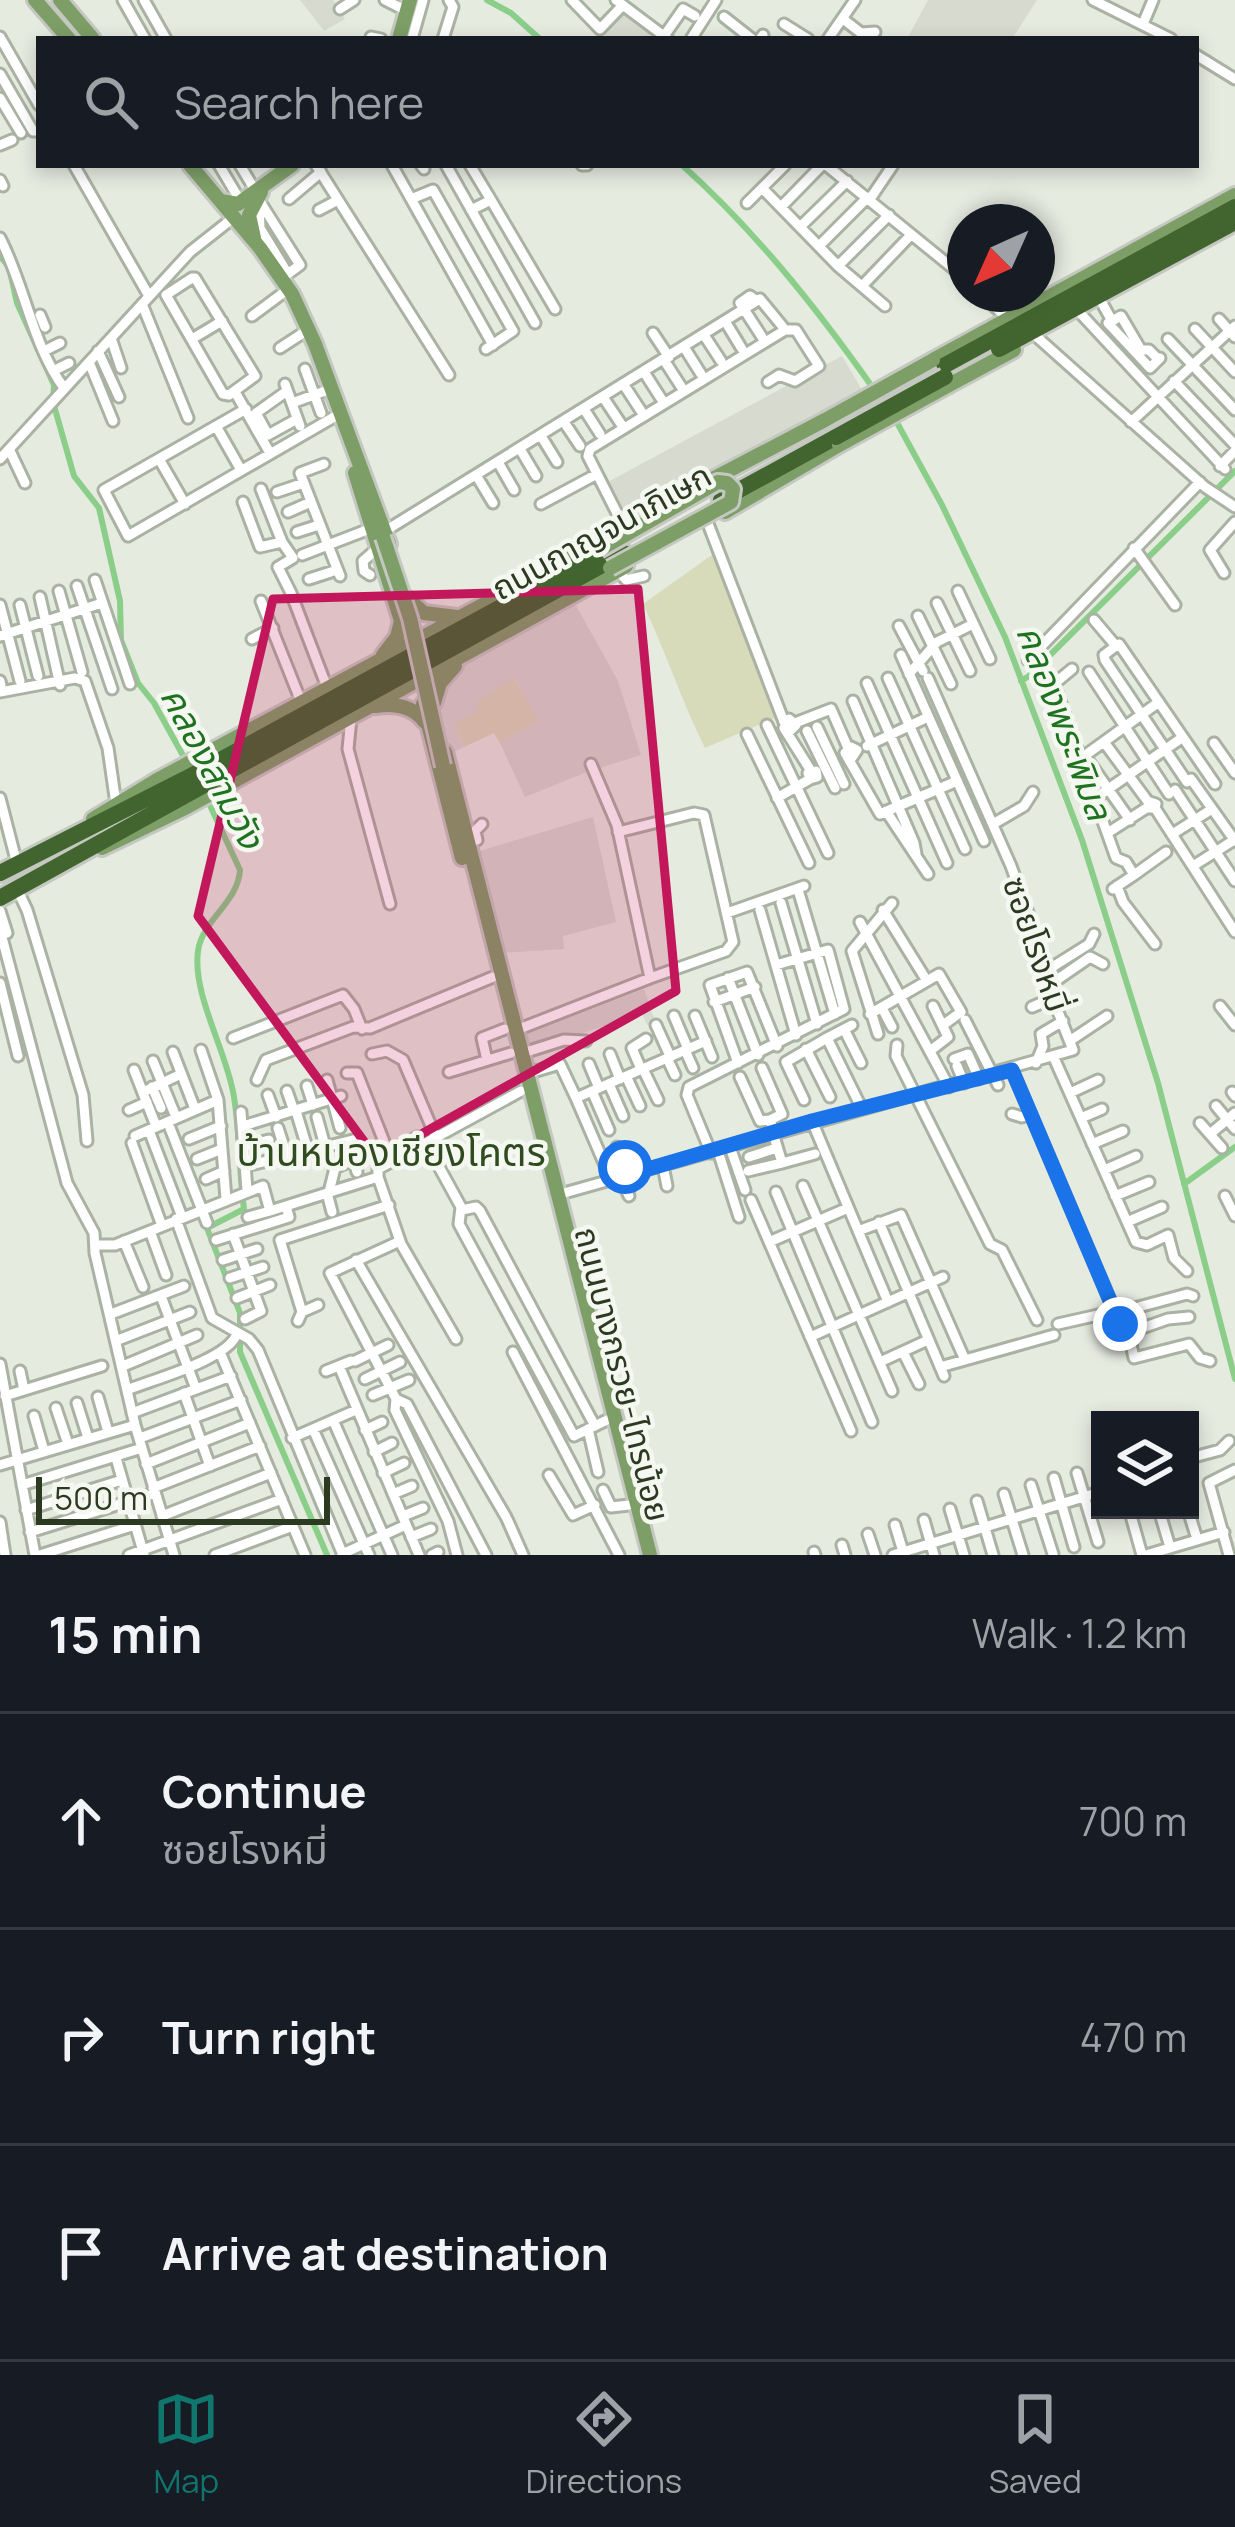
<!DOCTYPE html>
<meta charset="utf-8">
<style>
body{margin:0;font-family:Manrope,"Noto Sans Thai",sans-serif;background:#20242c;color:#f1f3f6}
.controls{position:absolute;right:36px;bottom:36px;display:grid;overflow:hidden;border-radius:0px;box-shadow:0 6px 18px #0003}
.controls button{width:108px;height:108px;display:grid;place-items:center;padding:0;border:0;border-bottom:3px solid #363941;background:#171b24;color:#f1f3f6;font:60px sans-serif}
.compass{position:absolute;left:947px;top:204px;width:108px;height:108px;border-radius:50%;background:#171b24;box-shadow:0 6px 18px #0003;rotate:225deg}
.scale{position:absolute;left:36px;bottom:30px;width:294px;box-sizing:border-box;padding-left:12px;border:6px solid #2c3a22;border-top:0;font-size:33px;line-height:42px;white-space:nowrap;color:#2c3a22;-webkit-text-stroke:9px #f5f7f1;paint-order:stroke}
.stop{position:absolute;width:36px;height:36px;margin:-27px;border:9px solid #1a73e8;border-radius:50%;background:#fff}
.stop.end{background:#1a73e8;border-color:#fff;box-shadow:0 3px 12px #0008}
.list{margin:0;padding:0;list-style:none}
h2{display:flex;justify-content:space-between;align-items:center;height:156px;margin:0;padding:0 48px;font-size:51px}
h2 small{font-size:39px;font-weight:400;color:#9ea1a6}
.list li{display:grid;grid-template-columns:78px 1fr auto;gap:36px;align-items:center;box-sizing:border-box;height:216px;padding:0 48px;border-top:3px solid #363941}
.list b{display:block;font-size:45px;white-space:nowrap}
.list p{margin:0;font-size:39px;white-space:nowrap;color:#9ea1a6}
.list em{font-size:39px;font-style:normal;color:#9ea1a6}
.icon{flex:none;width:66px;height:66px;fill:none;stroke:currentColor;stroke-width:2;stroke-linecap:round;stroke-linejoin:round}
.map{position:relative;flex:none;width:1235px;height:1555px;overflow:hidden}
.search{position:absolute;background:#171b24;box-shadow:0 6px 18px #0003;left:36px;right:36px;top:36px;height:132px;display:flex;align-items:center;gap:30px;box-sizing:border-box;padding:0 42px;border-radius:0px;color:#9ea1a6;font-size:45px}
.sheet{height:804px;background:#171b24}
nav{display:flex;justify-content:space-around;align-items:center;box-sizing:border-box;height:168px;border-top:3px solid #363941;background:#171b24;font-size:33px;color:#9ea1a6}
nav a{display:grid;justify-items:center;gap:6px}
nav .on{color:#0f766e}
.map>svg:first-child{display:block}
</style>
<div class="map">
<svg width="1235" height="1555" viewBox="0 0 1235 1555">
<rect width="100%" height="100%" fill="#e6ebe0"/>
<!-- built -->
<path fill="#d6dacf" d="M300 0H333L345 19 324 31Z
M928 0H1037L1012 39H907Z
M624 6 667 39H609L599 30Z
M842 356 862 390 624 523 604 484Z
M573 600 618 681 641 755 587 772 525 797 500 743 538 721 515 679 477 702 480 711 454 724 464 747 448 755 436 706 453 670 470 656 496 646Z
M593 817 616 922 563 936 564 949 499 953 473 853Z
M644 989 655 1021 647 1025 642 1014 523 1052 519 1037Z"/>
<!-- green -->
<path fill="#d7dbba" d="M716 552 777 717 705 748C681 700 666 652 643 604Z
M514 678 539 721 500 743 494 733 464 747 454 724 479 711 477 702Z"/>
<g fill="none" stroke-linecap="round" stroke-linejoin="round">
<!-- canal -->
<path stroke="#8ace8a" stroke-width="6" d="M487 0 511 13 540 39
M682 165C762 237 826 320 887 408
M0 256 9 267 17 303 54 385 53 402 74 476 99 508 120 601 121 640 138 683 154 703 186 761
M895 419 942 505 1005 637 1082 840 1158 1083 1235 1379
M1021 681 1029 676 1235 471
M207 799 240 870C238 903 202 920 198 951 192 995 227 1051 234 1097 240 1134 239 1172 244 1209L207 1228 240 1313V1352L327 1555
M1184 1184 1235 1147"/>
<defs>
<path id="minor" d="M123 0 145 39
M144 0 166 39
M385 0 407 11
M572 0 600 29 623 5
M616 0 668 39
M1093 0 1171 39
M340 9 354 0
M724 17 752 39
M843 19 861 33 875 32
M784 24 808 39
M1143 24 1153 0
M664 36 683 9 695 16
M0 37 39 105
M371 37 381 39
M412 39 423 0
M443 39 453 7 449 0
M691 39 716 0
M760 39 763 35
M828 39 855 0
M1196 55 1235 79
M0 74 33 131H39
M0 98 21 133
M0 145 12 140
M74 165 149 296
M219 165 241 202
M240 165 256 192
M316 165 449 375
M392 165 493 345
M421 165 424 169
M446 165 535 323
M470 165 491 200 471 210
M582 165H587
M826 165 965 278
M0 180 3 186
M762 188 838 266 885 306
M257 197 300 265 282 278
M289 199 321 172
M411 199 433 190 513 331 486 349
M870 199 893 165
M491 200 555 309
M747 203 785 165
M259 207 260 228 288 274
M781 207 822 165
M319 210 338 200
M801 226 847 181
M0 238C25 286 32 344 64 388
M820 245 868 197
M838 266 889 215
M192 278H195L255 376 229 395 223 394 166 295Z
M862 286 908 238
M981 294 1008 319
M757 301 750 296 740 303 762 337
M1102 303 1112 321 1108 323 1150 368 1160 358
M142 304 188 418
M1081 314 1225 469
M40 315 45 327
M252 316 283 293
M1219 319 1235 337
M725 321 742 349
M1112 321 1121 316 1141 350H1149L1158 359
M1195 329 1235 372
M653 333 669 357
M704 335 721 361
M1037 337 1205 487 1235 507
M111 338 121 368
M192 339 222 321
M1168 339 1235 410
M684 347 701 374
M280 348 303 333
M44 351 60 343
M98 351 119 397
M664 360 682 388
M89 362 113 421
M305 369 321 413
M53 371 69 363
M644 372 662 400
M1174 381 1235 445
M285 384 300 426
M624 385 641 411
M287 391 256 413 268 435 297 419
M235 392 270 453
M603 397 621 424
M292 403 325 391
M246 409 104 490 128 536 334 417
M584 409 600 434
M564 422 580 446
M1131 422 1235 326
M216 426 241 470
M541 436 557 462
M9 449 25 483
M520 449 536 476
M0 459 190 252 228 222
M159 459 185 504
M498 462 514 490
M324 464 300 473 340 576
M1220 466 1235 451
M476 475 493 503
M261 489 282 542 293 558 278 567 291 593 328 690
M277 492 304 483
M243 502 260 547 282 542
M541 504 597 474
M288 512 311 502
M707 521 784 722
M625 529 588 456 590 449 785 330H796L819 366 795 381 779 375 768 382
M385 531 760 299 783 327
M297 532 319 525
M1134 548 1175 605
M302 555 372 528
M618 570 626 580 644 576
M1224 573 1210 550 1235 522
M370 575 364 571 363 561 379 547
M309 579 337 570
M95 580 130 684
M77 586 112 689
M59 591 82 672
M958 591 990 659
M40 597 60 685
M261 601 302 704
M937 603 970 671
M0 605 20 681
M20 605 38 676
M918 616 951 684
M1094 620 1116 646 1104 655 1105 660 1187 782
M899 626 923 671
M0 636 102 603
M252 639 273 628
M1119 644 1215 784
M901 655 984 841
M1028 660 1200 482
M1072 669 1054 684 1116 858 1126 862 1134 875 1113 889
M1089 672 1169 794
M909 674 937 642 973 624
M888 678 965 849
M0 681 1 685
M867 683 947 863
M0 692 75 678 85 681 108 748 115 797
M853 701 914 843 916 854
M351 718 348 749 390 904
M795 723 831 709 848 748
M767 725 828 853
M817 727 844 784
M807 731 835 788
M789 732 796 725 789 719 784 728 811 771
M747 734 809 863
M1104 742 1149 803
M1214 743 1235 773
M867 746 928 717
M1085 756 1130 820
M851 759 857 750 851 747 845 753 880 814 957 781
M1080 759 1159 702
M1191 779 1235 841
M1175 790 1235 881
M0 798 17 864
M777 798 810 779 808 773 816 771 817 777 810 779
M1094 799 1183 737
M1155 808H1149L1150 802 1156 804 1155 808 1235 932
M886 811 928 874
M993 824 1024 806 1033 792
M618 832 694 813 704 815 733 942 726 951 650 978
M1109 832 1148 807
M1174 833 1212 809
M467 843 477 840 475 831 482 824
M1193 866 1234 840
M1134 875 1166 852
M1117 886 1123 902 1155 944
M17 889 27 910 83 1095 87 1141
M799 893 835 1014
M781 903 817 1024
M760 910 796 1035
M883 910 927 981
M0 911 7 933
M727 913 804 886
M860 922 949 1087
M0 930 67 1183 94 1233 95 1253 135 1425 174 1555
M1046 971 1089 944 1094 934
M728 978 758 1055
M0 983 18 1056
M1048 986 1090 957 1103 964
M714 1002 755 987
M1220 1006 1235 1025
M1032 1007 1053 998
M882 1008 892 1027
M870 1014 939 974 961 1012 943 1025
M674 1016 688 1049
M695 1016 712 1057
M965 1020 998 1085
M656 1025 670 1056
M852 1025 827 1038 862 1109
M844 1029 861 1063
M514 1031 650 978 617 825 591 764
M878 1034 852 951 892 903
M233 1038 343 995 354 1009 362 1029
M1071 1040 1107 1016
M897 1045 896 1056 990 1244 1002 1250 1037 1320
M806 1049 830 1097
M201 1050 218 1100
M685 1050 693 1068
M930 1051 948 1037 933 1006
M173 1052 195 1109
M372 1054 387 1051 403 1060 437 1140
M520 1054 564 1040 586 1041
M610 1054 620 1079
M667 1058 675 1075
M1054 1058 1136 1242 1147 1245 1168 1235 1174 1258 1187 1271
M954 1059 968 1054 979 1079
M487 1060 482 1038 505 1029
M153 1061 176 1117
M738 1063 710 985 747 972 777 1046
M1036 1063 1043 1046 1041 1034 1063 1021
M589 1064 599 1088
M957 1066 964 1083
M762 1068 782 1114 770 1120
M641 1069 632 1048 646 1039
M643 1069 658 1100
M134 1070 156 1126
M1012 1070 1120 1324 1129 1335 1134 1358 1189 1344 1200 1358 1210 1361
M449 1072 511 1053
M347 1073H357L392 1162
M526 1074 560 1064 576 1098 706 1041
M626 1076 640 1106
M740 1077 760 1121 770 1120 774 1132
M257 1080 266 1060 353 1027 370 1028 493 977
M327 1080 340 1128
M609 1084 623 1116
M307 1086 313 1105
M152 1087 161 1108
M689 1087 844 1009 828 950 776 965
M689 1087 687 1095 711 1153
M287 1091 294 1111
M592 1091 609 1130
M143 1092 181 1074
M1232 1092 1235 1096
M1070 1093 1098 1080
M268 1095 276 1117
M576 1098 607 1170
M804 1100 786 1062 827 1038
M1216 1106 1235 1129
M129 1110 147 1102
M296 1111 308 1151
M241 1112 247 1190
M1012 1114 1022 1117 1031 1114
M317 1117 325 1146
M1081 1118 1102 1109
M812 1121 888 1302
M1200 1123 1222 1148
M243 1126 341 1096
M170 1128 207 1223
M278 1128 287 1156
M150 1133 182 1217
M1210 1134 1235 1113
M135 1136 218 1100 226 1199
M189 1139 221 1126
M132 1143 162 1226
M1092 1144 1123 1131
M427 1145 461 1207 459 1224 574 1436
M245 1146 269 1140
M617 1147 625 1167 624 1176
M730 1147 745 1190
M351 1150 357 1172
M416 1151 411 1141 417 1137
M718 1151 739 1217
M749 1157 777 1148
M197 1159 222 1149
M782 1163 815 1154
M246 1166 357 1139
M663 1166 667 1186
M1104 1170 1136 1156
M748 1171 782 1163 773 1133
M378 1177 401 1244 456 1339
M621 1178 629 1196
M206 1179 224 1171
M803 1186 892 1391
M329 1192 335 1168 353 1160
M776 1192 872 1422
M327 1193 332 1212
M557 1195 1073 1050 1048 986 1043 954 1011 866 928 678
M1115 1196 1149 1182
M1225 1196 1235 1216
M751 1200 851 1431
M462 1210 476 1207 480 1211 595 1426
M248 1217 270 1211
M176 1219 212 1318 249 1339 258 1350 343 1555
M879 1222 944 1376
M1127 1222 1162 1207
M150 1231 166 1275
M858 1231 901 1215 965 1360
M233 1234 261 1311 245 1319
M216 1240 289 1217 286 1206
M124 1241 143 1287
M400 1241 330 1273 396 1399 395 1410 448 1521 457 1555
M769 1242 848 1208
M95 1245H115L263 1186 270 1211 378 1177V1169L521 1091
M223 1260 257 1249
M356 1260 506 1517
M230 1278 263 1267
M161 1296 196 1389
M237 1298 270 1285
M302 1312 318 1305
M1116 1313 1187 1294 1193 1296
M111 1314 184 1286
M298 1321 302 1312 280 1240 389 1205
M1058 1324 1116 1311
M1128 1333 1168 1319 1189 1317
M810 1337 943 1277
M118 1340 190 1312
M220 1352 305 1555
M513 1352 619 1555
M903 1352 919 1384
M355 1361 388 1345
M880 1362 928 1340
M0 1364 35 1555
M123 1366 197 1335
M339 1366 419 1555
M940 1367 1054 1335
M20 1371 24 1390
M326 1371 351 1361
M365 1379 400 1362
M127 1390C154 1379 227 1360 237 1334
M184 1393 210 1466
M373 1395 409 1380
M5 1396 102 1366
M98 1397 108 1432
M396 1399 407 1404 486 1555
M77 1403 88 1438
M56 1408 68 1444
M132 1413 231 1376
M34 1416 44 1451
M333 1420 392 1555
M313 1429 369 1555
M588 1429 598 1472
M365 1430 382 1422
M574 1436 607 1420
M140 1438 241 1400
M292 1438 356 1410
M374 1452 392 1443
M116 1458 144 1555
M1190 1458 1220 1450 1229 1441
M146 1464 250 1423
M0 1465 135 1425
M1099 1466 1100 1469
M383 1473 404 1463
M1077 1473 1098 1542
M549 1475 573 1515 595 1505
M1054 1478 1074 1547
M22 1485 142 1448
M1031 1485 1053 1554
M153 1488 260 1446
M603 1490 611 1507 629 1505
M393 1494 412 1486
M1004 1494 1023 1555
M977 1501 993 1555
M950 1509 964 1555
M26 1510 122 1480
M1159 1510 1170 1547
M1188 1510 1197 1539
M1130 1512 1142 1555
M162 1516 271 1473
M403 1516 423 1508
M507 1519 523 1555
M924 1520 934 1555
M0 1522 5 1555
M895 1525 904 1555
M30 1532 155 1493
M868 1534 875 1555
M411 1537 431 1529
M842 1545 845 1555
M814 1552 815 1555
M342 1554 406 1525
M40 1555 135 1525
M129 1555 282 1499
M215 1555 293 1526
M432 1555 438 1552
M893 1555 1100 1492
M1146 1555 1224 1532
M1229 1555 1209 1483 1235 1470"/>
<path id="major" d="M35 0 69 39
M60 0 93 39
M399 39 410 0
M190 165 260 248 292 294 315 344 389 544
M221 201 238 204 292 165
M254 238 249 215 261 192
M933 360 1235 195
M949 385 1014 350
M355 473 401 621 397 637 383 655
M703 484 825 420
M725 512 839 445
M408 599 424 613 457 617
M434 703 440 683 455 666
M423 704 462 858
M375 706C394 703 413 706 425 722
M445 752 650 1555
M93 819 157 780 611 536
M102 848 183 809 626 566"/>
<path id="highway" d="M999 349 1235 222
M938 369 1235 207
M721 500 836 437
M0 873 189 777 613 546
M0 898 624 553"/>
</defs>
<!-- minor casing -->
<use href="#minor" stroke="#aab2a3" stroke-width="15"/>
<!-- major casing -->
<use href="#major" stroke="#c4c8c1" stroke-width="20"/>
<!-- highway casing -->
<use href="#highway" stroke="#c4c8c1" stroke-width="22"/>
<!-- minor -->
<use href="#minor" stroke="#fff" stroke-width="9"/>
<!-- major -->
<use href="#major" stroke="#7d9e67" stroke-width="14"/>
<!-- highway -->
<use href="#highway" stroke="#42652f" stroke-width="16"/>
<defs>
<path id="major-bridge" d="M825 420 933 360
M839 445 949 385
M383 537 410 618 443 766
M599 550 718 482 727 483 733 489 731 502 610 568"/>
<path id="highway-bridge" d="M836 437 945 377"/>
</defs>
<!-- major-bridge casing -->
<use href="#major-bridge" stroke="#c4c8c1" stroke-width="20" stroke-linecap="butt"/>
<!-- highway-bridge casing -->
<use href="#highway-bridge" stroke="#c4c8c1" stroke-width="22" stroke-linecap="butt"/>
<!-- major-bridge -->
<use href="#major-bridge" stroke="#7d9e67" stroke-width="14"/>
<!-- highway-bridge -->
<use href="#highway-bridge" stroke="#42652f" stroke-width="16"/>
</g>
<g fill="none" stroke-linecap="round" stroke-linejoin="round">
<!-- route -->
<path stroke="#1a73e8" stroke-width="15" d="M625 1167 624 1176 812 1121 1012 1070 1120 1324"/>
</g>
<!-- marked area -->
<path fill="#c2185b" fill-opacity="0.2" stroke="#c2185b" stroke-width="9" stroke-linejoin="round" d="M638 589 676 991 377 1159 198 916 273 599Z"/>
<g text-anchor="middle" dominant-baseline="central" stroke-width="9" stroke-linejoin="round" paint-order="stroke">
<!-- street labels -->
<g font-size="33" fill="#2c3a22" stroke="#f5f7f1">
<text transform="translate(601 531) rotate(-29)">ถนนกาญจนาภิเษก</text>
<text transform="translate(1037 944) rotate(71)">ซอยโรงหมี่</text>
<text transform="translate(623 1374) rotate(76)">ถนนบางกรวย-ไทรน้อย</text>
</g>
<!-- water labels -->
<g font-size="36" font-style="italic" fill="#1f7320" stroke="#f5f7f1">
<text transform="translate(1065 722) rotate(69)">คลองพระพิมล</text>
<text transform="translate(213 767) rotate(62)">คลองสามวัง</text>
</g>
<!-- quarter labels -->
<g font-size="39" fill="#304b1f" stroke="#f5f7f1">
<text x="391" y="1151">บ้านหนองเชียงโคตร</text>
</g>
</g>
</svg>
<div class="controls">
<button><svg class="icon" aria-label="layers" viewBox="0 0 24 24"><path d="M12 4l9 5-9 5-9-5zM3 14l9 5 9-5"/></svg></button>
</div>
<svg class="compass" viewBox="-18 -18 36 36"><path d="M0-13l5 13h-10z" fill="#e53935"/><path d="M0 13l5-13h-10z" fill="#9ea1a6"/></svg>
<div class="scale">500 m</div>
<div class="stop" style="left:625px;top:1167px"></div>
<div class="stop end" style="left:1120px;top:1324px"></div>
<div class="search"><svg class="icon" aria-label="search" viewBox="0 0 24 24"><circle cx="10" cy="10" r="6"/><path d="M15 15l6 6"/></svg>Search here</div>
</div>
<section class="sheet">
<h2>15 min<small>Walk · 1.2 km</small></h2>
<ul class="list">
<li><svg class="icon" aria-label="ahead" viewBox="0 0 24 24"><path d="M12 20V5M6 11l6-6 6 6"/></svg><div><b>Continue</b><p>ซอยโรงหมี่</p></div><em>700 m</em></li>
<li><svg class="icon" aria-label="right" viewBox="0 0 24 24"><path d="M7 20v-9h11M14 6l5 5-5 5"/></svg><div><b>Turn right</b></div><em>470 m</em></li>
<li><svg class="icon" aria-label="arrive" viewBox="0 0 24 24"><path d="M6 21V4h12l-3 4 3 4H6"/></svg><div><b>Arrive at destination</b></div></li>
</ul>
</section>
<nav>
<a class="on"><svg class="icon" aria-label="map" viewBox="0 0 24 24"><path d="M3 6l6-2 6 2 6-2v14l-6 2-6-2-6 2zM9 4v14M15 6v14"/></svg>Map</a>
<a><svg class="icon" aria-label="directions" viewBox="0 0 24 24"><path d="M12 3l9 9-9 9-9-9zM9 14v-3h6M13 9l2 2-2 2"/></svg>Directions</a>
<a><svg class="icon" aria-label="saved" viewBox="0 0 24 24"><path d="M7 4h10v16l-5-4-5 4z"/></svg>Saved</a>
</nav>
